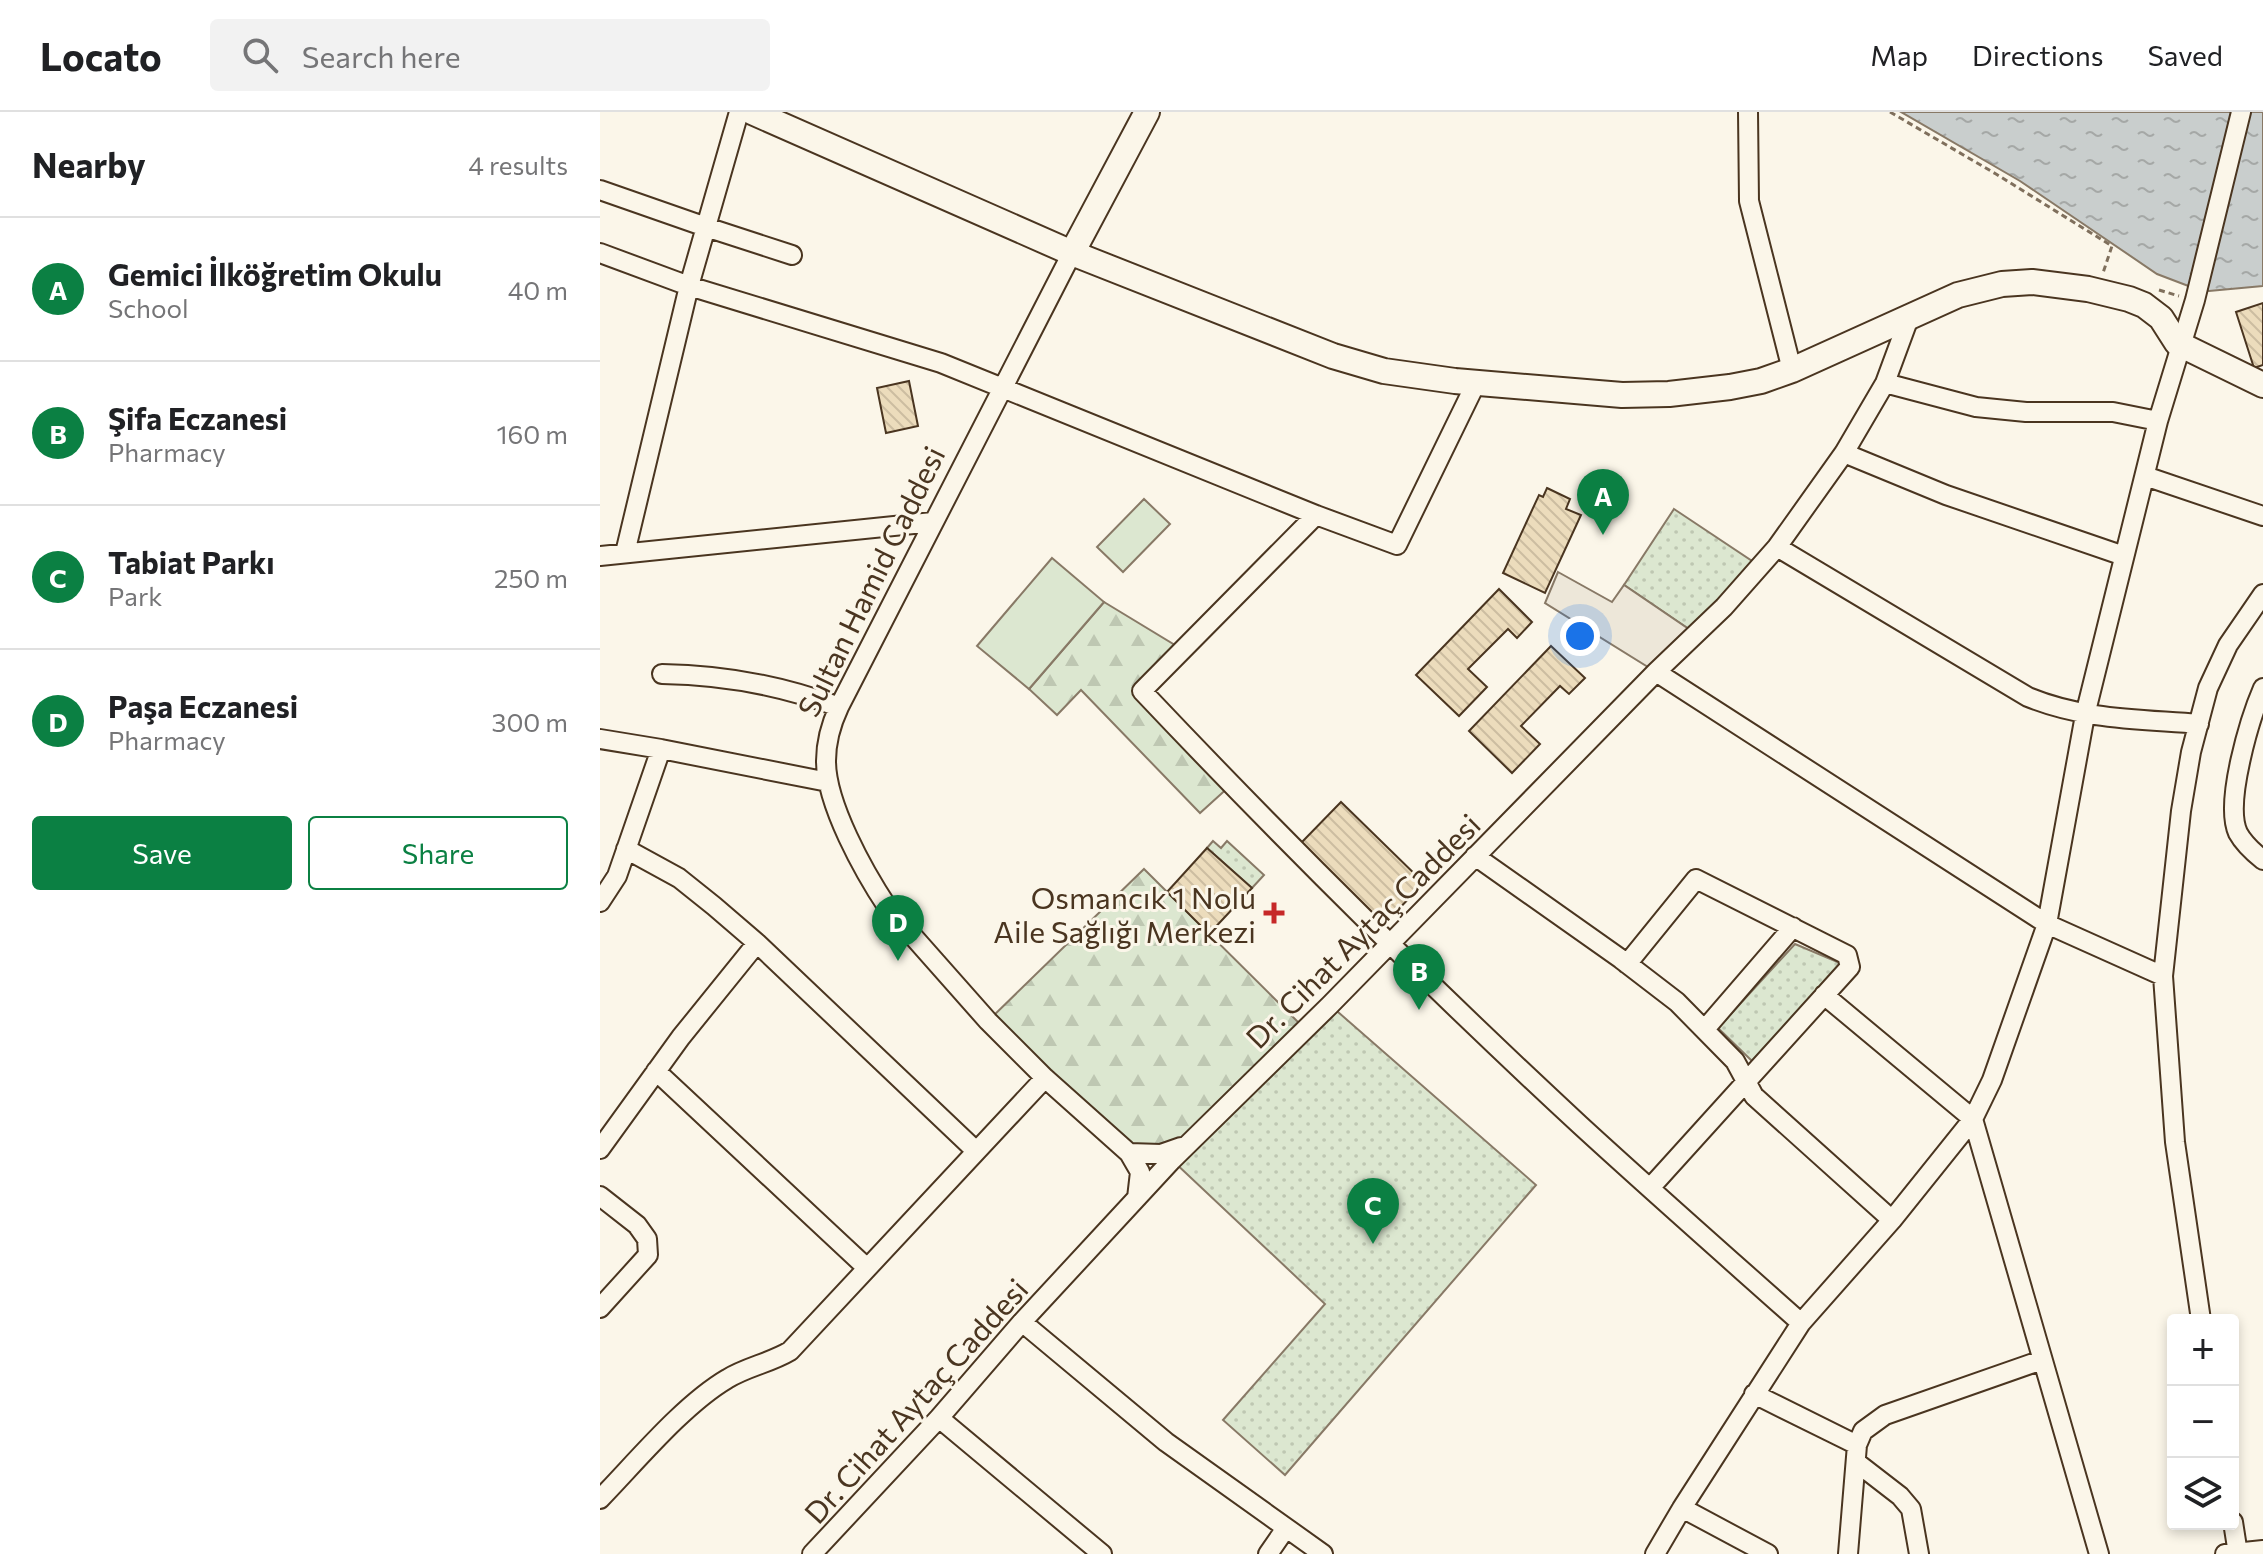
<!DOCTYPE html>
<meta charset="utf-8">
<style>
body{margin:0;font-family:Commissioner,sans-serif;background:#f2f2f2;color:#202124}
.controls{position:absolute;right:24px;bottom:24px;display:grid;overflow:hidden;border-radius:8px;box-shadow:0 4px 12px #0003}
.controls button{width:72px;height:72px;display:grid;place-items:center;padding:0;border:0;border-bottom:2px solid #e0e0e0;background:#fff;color:#202124;font:40px sans-serif}
.you{position:absolute;left:980px;top:524px;width:28px;height:28px;margin:-20px;border:6px solid #fff;border-radius:50%;background:#1a73e8;box-shadow:0 0 0 12px #1a73e833}
.badge{display:grid;place-items:center;width:52px;height:52px;border-radius:50%;background:#0b8043;color:#fff;font-size:26px;font-weight:700}
.pin{position:absolute;translate:-50% -66px;filter:drop-shadow(0 2px 4px #0008)}
.pin::after{content:'';position:absolute;top:42px;width:28px;height:24px;background:inherit;clip-path:polygon(0 0,100% 0,50% 100%)}
.list{margin:0;padding:0;list-style:none}
h2{display:flex;justify-content:space-between;align-items:center;height:104px;margin:0;padding:0 32px;font-size:34px}
h2 small{font-size:26px;font-weight:400;color:#757577}
.list li{display:grid;grid-template-columns:52px 1fr auto;gap:24px;align-items:center;box-sizing:border-box;height:144px;padding:0 32px;border-top:2px solid #e0e0e0}
.list b{display:block;font-size:30px;white-space:nowrap}
.list p{margin:0;font-size:26px;white-space:nowrap;color:#757577}
.list em{font-size:26px;font-style:normal;color:#757577}
.actions{display:flex;gap:16px;padding:24px 32px}
.actions a{flex:1;padding:18px 0;border:2px solid #0b8043;border-radius:8px;text-align:center;font-size:28px;color:#0b8043}
.actions .main{background:#0b8043;color:#fff}
.icon{flex:none;width:44px;height:44px;fill:none;stroke:currentColor;stroke-width:2;stroke-linecap:round;stroke-linejoin:round}
.map{position:relative;flex:none;width:1663px;height:1442px;overflow:hidden}
header{display:flex;align-items:center;gap:48px;box-sizing:border-box;height:112px;padding:0 40px;background:#fff;border-bottom:2px solid #e0e0e0}
header strong{font-size:38px}
nav{display:flex;gap:44px;margin-inline-start:auto;font-size:28px}
.search{width:560px;height:72px;background:#f2f2f2;display:flex;align-items:center;gap:20px;box-sizing:border-box;padding:0 28px;border-radius:8px;color:#757577;font-size:30px}
main{display:flex}
aside{flex:1;background:#fff}
.map>svg:first-child{display:block}
</style>
<header>
<strong>Locato</strong>
<div class="search"><svg class="icon" aria-label="search" viewBox="0 0 24 24"><circle cx="10" cy="10" r="6"/><path d="M15 15l6 6"/></svg>Search here</div>
<nav><a>Map</a><a>Directions</a><a>Saved</a></nav>
</header>
<main>
<aside>
<h2>Nearby<small>4 results</small></h2>
<ul class="list">
<li><span class="badge">A</span><div><b>Gemici İlköğretim Okulu</b><p>School</p></div><em>40 m</em></li>
<li><span class="badge">B</span><div><b>Şifa Eczanesi</b><p>Pharmacy</p></div><em>160 m</em></li>
<li><span class="badge">C</span><div><b>Tabiat Parkı</b><p>Park</p></div><em>250 m</em></li>
<li><span class="badge">D</span><div><b>Paşa Eczanesi</b><p>Pharmacy</p></div><em>300 m</em></li>
</ul>
<div class="actions"><a class="main">Save</a><a>Share</a></div>
</aside>
<div class="map">
<svg width="1663" height="1442" viewBox="0 0 1663 1442">
<defs>
<pattern id="grass-dots" width="8" height="8" patternUnits="userSpaceOnUse" patternTransform="scale(2)"><rect width="8" height="8" fill="#dce7d0"/><path d="M2 2h.1M6 6h.1" fill="none" stroke="#bec7b2" stroke-width="1.8" stroke-linecap="round"/></pattern>
<pattern id="forest-firs" width="22" height="20" patternUnits="userSpaceOnUse" patternTransform="scale(2)"><rect width="22" height="20" fill="#dce7d0"/><path d="M5 1l3.5 6h-7zM16 11l3.5 6h-7z" fill="#bec7b2"/></pattern>
<pattern id="water-ripples" width="26" height="14" patternUnits="userSpaceOnUse" patternTransform="scale(2)"><rect width="26" height="14" fill="#c9cecd"/><path d="M2 4q2-2 4 0t4 0M15 11q2-2 4 0t4 0" fill="none" stroke="#a5a8a6"/></pattern>
<pattern id="building-back-hatch" width="6" height="6" patternUnits="userSpaceOnUse" patternTransform="scale(2)"><rect width="6" height="6" fill="#ecdcbc"/><path d="M-1 5l2 2M0 0l6 6M5-1l2 2" fill="none" stroke="#ccbda1"/></pattern>
</defs>
<rect width="100%" height="100%" fill="#fbf6e9"/>
<!-- grass -->
<path fill="url(#grass-dots)" stroke="#887966" stroke-width="2" d="M1074 397 1161 455 1096 522 1024 473Z
M613 729 621 736 627 729 664 763 652 776 607 736Z
M1195 832 1240 851 1239 855 1152 949 1118 916Z
M730 893 936 1073 685 1363 623 1308 725 1192 572 1048Z"/>
<!-- forest -->
<path fill="url(#forest-firs)" stroke="#887966" stroke-width="2" d="M504 490 583 538 542 579 631 673 600 701 481 578 457 603 429 577Z
M544 757 705 917 588 1032 529 1041 388 909Z"/>
<!-- garden -->
<path fill="#dce7d0" stroke="#887966" stroke-width="2" d="M544 387 570 412 523 460 497 435Z
M452 446 504 490 429 577 377 534Z"/>
<!-- parking -->
<path fill="#ede7d9" stroke="#887966" stroke-width="2" d="M958 460 1012 490 1024 473 1096 522 1056 560 945 491Z"/>
<!-- water -->
<path fill="url(#water-ripples)" stroke="#887966" stroke-width="2" d="M1301 0H1663V174L1609 179 1591 175 1557 162 1420 69Z"/>
<!-- building -->
<path fill="url(#building-back-hatch)" stroke="#4a3520" stroke-width="2" d="M1663 191V253L1654 256 1636 200Z
M309 269 318 314 286 321 277 276Z
M947 376 970 387 966 397 981 403 945 481 903 461 939 383 943 385Z
M899 477 932 510 917 526 908 517 868 557 887 575 859 604 816 563Z
M951 534 985 566 969 582 960 574 921 614 940 632 912 661 869 619Z
M741 690 824 771 784 812 701 731Z
M607 736 652 776 609 822 567 780Z"/>
<g fill="none" stroke-linecap="round" stroke-linejoin="round">
<defs>
<path id="minor" d="M1148 0 1149 89 1192 258
M0 78 106 115 192 143
M0 141 89 174 341 251 716 403 797 433 876 271
M472 141 239 595C231 612 226 630 226 649 226 692 264 760 288 796L388 909 445 966 529 1041 540 1060 537 1086
M1285 271 1376 295 1426 300H1513L1558 309
M1244 341 1346 383 1524 444
M1545 364 1663 404
M716 403 542 579C683 728 829 873 980 1013 1053 1080 1127 1145 1201 1211
M1177 435 1428 585C1484 608 1539 607 1599 612
M25 441 89 174 139 0
M0 444 333 410
M1056 560 1447 812 1563 864
M62 562C124 563 181 573 239 595
M1663 576C1650 606 1624 691 1638 721 1644 732 1653 740 1663 748
M0 627 61 637 228 670
M26 737 79 766 114 794 157 831 375 1038
M875 744 1021 847 1077 890 1135 949 1154 984 1292 1108
M0 790 17 764 61 637
M1027 852 1096 767 1247 843 1250 855 1050 1076
M1224 883 1373 1007 1499 1442
M1105 917 1193 815
M56 959 267 1156
M0 1037 81 925 157 831
M529 1041 561 1042 581 1035
M0 1084 37 1113 47 1127 48 1143 0 1196
M1601 1208 1575 1030 1563 864 1581 699 1591 640 1608 576 1628 533 1663 482
M422 1210 566 1330 723 1442
M1154 1282 1257 1333
M339 1306 502 1442
M1256 1350 1300 1384 1311 1397 1319 1442
M0 1387C36 1350 83 1293 127 1267 146 1255 170 1251 190 1239L445 966
M1082 1396 1168 1442
M1633 1410 1638 1442
M212 1442 339 1306 422 1210 572 1048 730 893 1056 560 1124 495 1177 435 1244 341 1285 271 1309 206
M668 1442 686 1416
M1055 1442 1082 1396 1201 1211 1292 1108 1373 1007 1392 968 1447 812 1485 603 1558 309 1595 188 1641 0
M1248 1442 1257 1333 1263 1319 1285 1303 1442 1248
M1625 1442 1663 1438"/>
<path id="major" d="M152 0 472 141 733 244 784 259 855 269 1022 283 1069 282 1130 275 1161 269 1192 258 1358 183 1402 172 1432 170 1488 177 1529 187 1544 193 1561 206 1577 231 1663 273
M472 141 547 0"/>
</defs>
<!-- minor casing -->
<use href="#minor" stroke="#4a3520" stroke-width="22"/>
<!-- major casing -->
<use href="#major" stroke="#4a3520" stroke-width="28"/>
<!-- path -->
<path stroke="#7f6f5c" stroke-width="3" stroke-dasharray="6 4" stroke-linecap="butt" d="M1290 0 1396 62 1512 134 1503 161
M1559 178 1579 184"/>
<!-- minor -->
<use href="#minor" stroke="#fbf6e9" stroke-width="18"/>
<!-- major -->
<use href="#major" stroke="#fbf6e9" stroke-width="24"/>
</g>
<!-- markers -->
<path fill="#c62828" stroke="#fbf6e9" stroke-width="3" d="M670 789h8v8h8v8h-8v8h-8v-8h-8v-8h8z"/>
<g text-anchor="middle" dominant-baseline="central" stroke-width="6" stroke-linejoin="round" paint-order="stroke">
<!-- street labels -->
<g font-size="30" fill="#4a3520" stroke="#fbf6e9">
<text transform="translate(270 469) rotate(-64)">Sultan Hamid Caddesi</text>
<text transform="translate(762 818) rotate(-45)">Dr. Cihat Aytaç Caddesi</text>
<text transform="translate(315 1288) rotate(-48)">Dr. Cihat Aytaç Caddesi</text>
</g>
<!-- poi labels -->
<g font-size="30" fill="#4a3520" stroke="#fbf6e9" text-anchor="end">
<text x="656" y="784">Osmancık 1 Nolu<tspan x="656" dy="34">Aile Sağlığı Merkezi</tspan></text>
</g>
</g>
</svg>
<div class="controls">
<button>+</button>
<button>−</button>
<button><svg class="icon" aria-label="layers" viewBox="0 0 24 24"><path d="M12 4l9 5-9 5-9-5zM3 14l9 5 9-5"/></svg></button>
</div>
<div class="you"></div>
<div class="pin badge" style="left:1003px;top:423px">A</div>
<div class="pin badge" style="left:819px;top:898px">B</div>
<div class="pin badge" style="left:773px;top:1132px">C</div>
<div class="pin badge" style="left:298px;top:849px">D</div>
</div>
</main>
